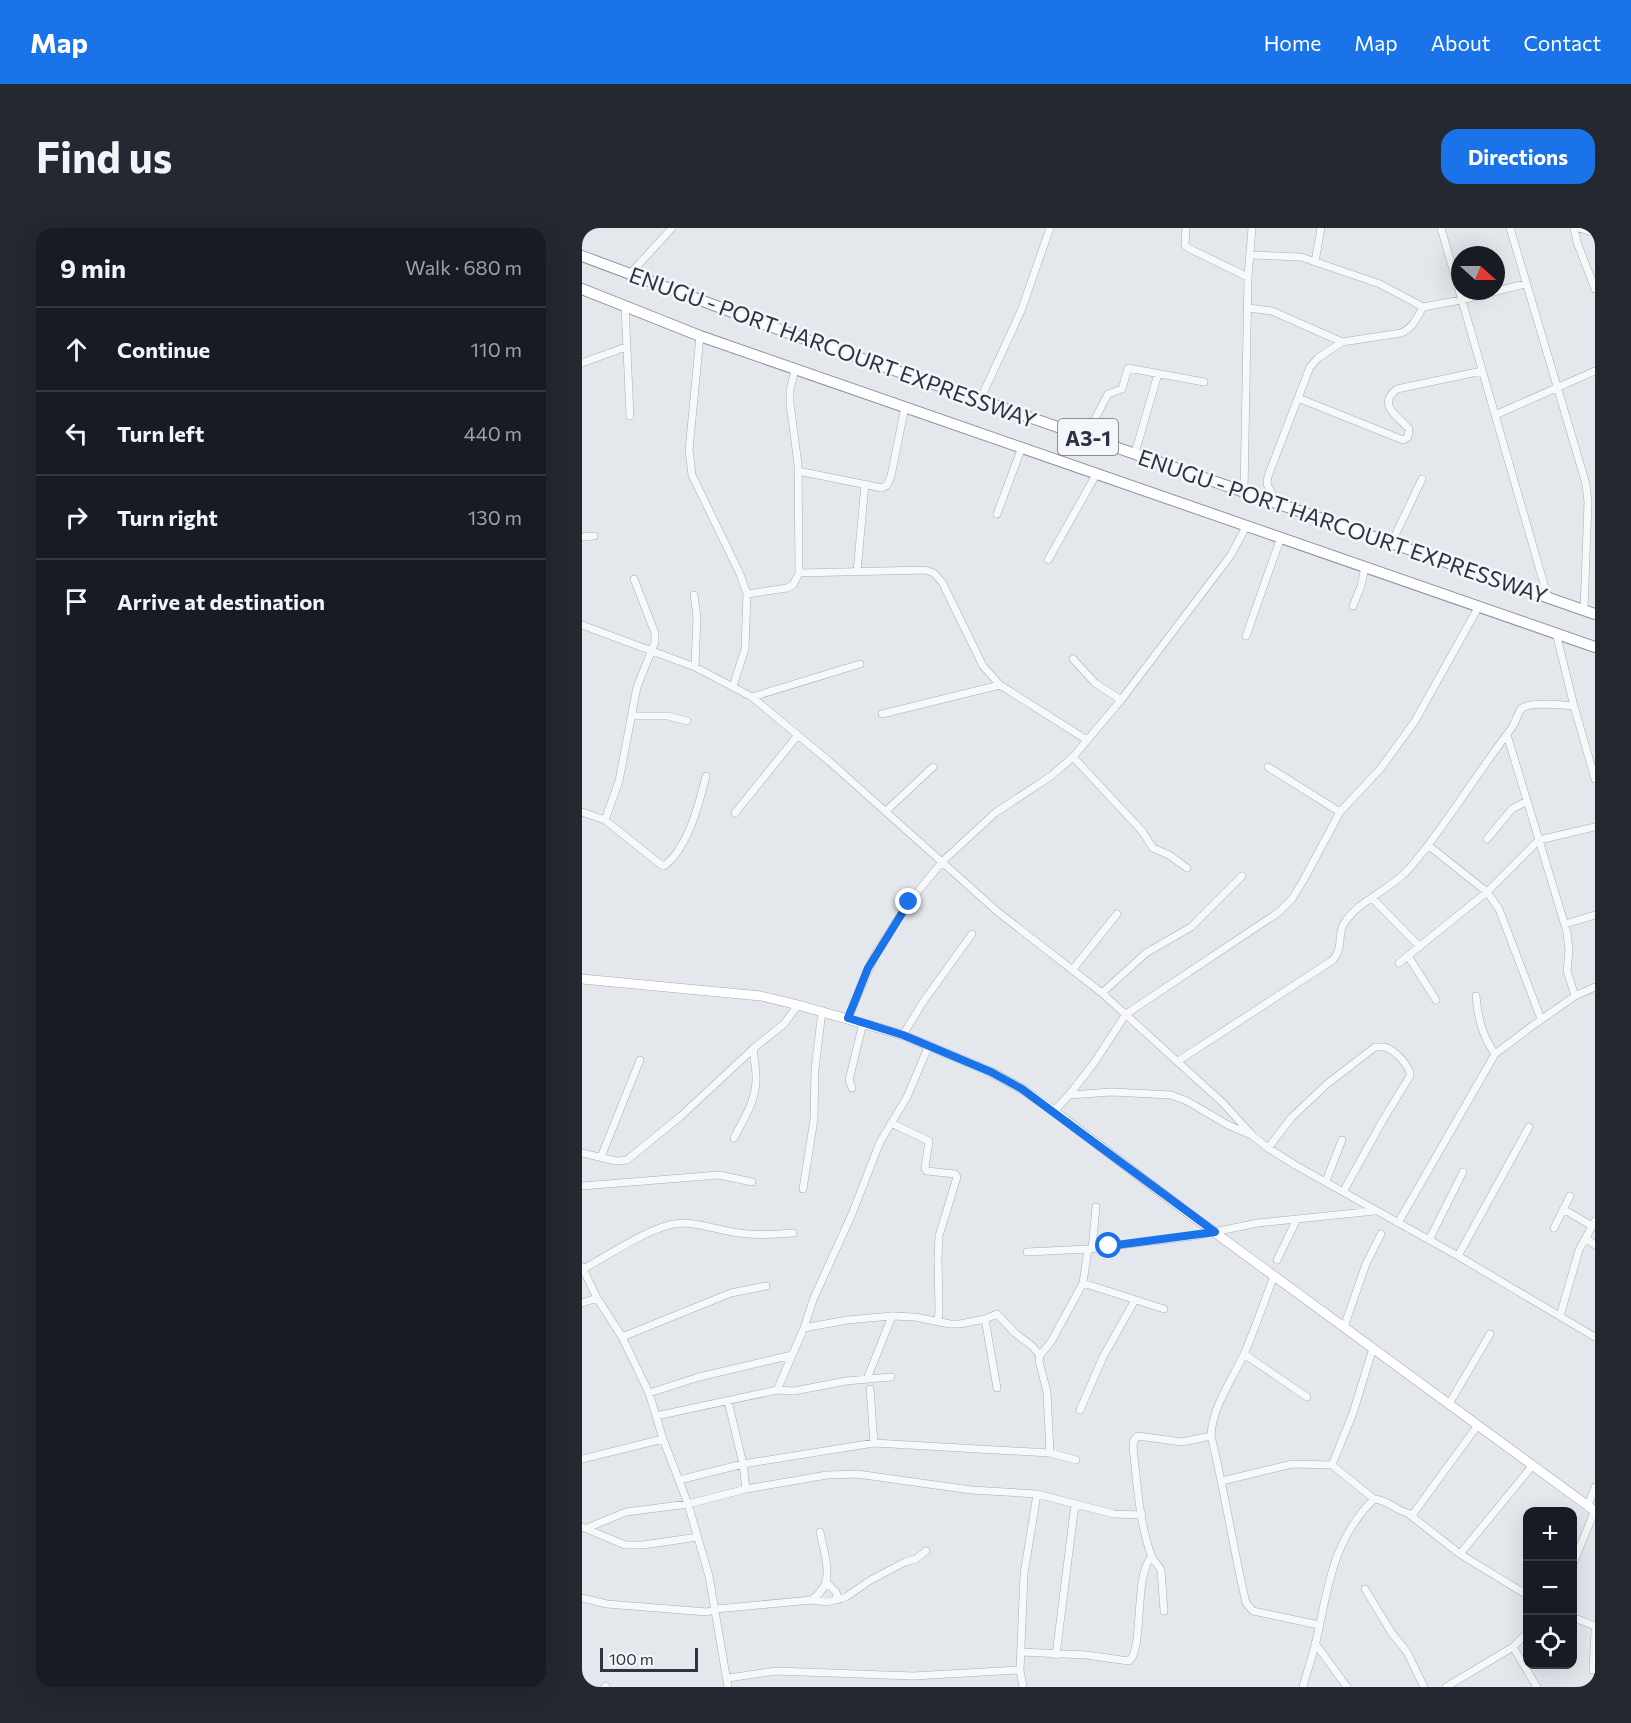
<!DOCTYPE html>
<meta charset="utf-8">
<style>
body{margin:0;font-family:Commissioner,sans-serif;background:#242831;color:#f1f3f6}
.controls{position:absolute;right:18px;bottom:18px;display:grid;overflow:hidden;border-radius:12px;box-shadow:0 6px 24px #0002}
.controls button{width:54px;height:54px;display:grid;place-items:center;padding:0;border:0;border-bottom:2px solid #363941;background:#171b24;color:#f1f3f6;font:30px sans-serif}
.compass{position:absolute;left:869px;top:18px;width:54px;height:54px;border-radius:50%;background:#171b24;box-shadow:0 6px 24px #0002;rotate:111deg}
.scale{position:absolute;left:18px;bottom:15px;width:98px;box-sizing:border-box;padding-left:6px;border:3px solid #2b3445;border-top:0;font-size:16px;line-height:21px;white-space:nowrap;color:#2b3445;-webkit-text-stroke:4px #f4f6f9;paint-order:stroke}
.stop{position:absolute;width:18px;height:18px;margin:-14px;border:4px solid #1a73e8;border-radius:50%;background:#fff}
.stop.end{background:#1a73e8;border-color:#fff;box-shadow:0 2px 6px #0008}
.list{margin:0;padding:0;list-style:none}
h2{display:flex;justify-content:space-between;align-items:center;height:78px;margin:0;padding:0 24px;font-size:26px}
h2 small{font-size:20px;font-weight:400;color:#9ea1a6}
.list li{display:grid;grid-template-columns:39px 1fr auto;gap:18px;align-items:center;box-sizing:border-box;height:84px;padding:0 24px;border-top:2px solid #363941}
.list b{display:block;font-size:22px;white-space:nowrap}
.list em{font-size:20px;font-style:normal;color:#9ea1a6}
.icon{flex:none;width:33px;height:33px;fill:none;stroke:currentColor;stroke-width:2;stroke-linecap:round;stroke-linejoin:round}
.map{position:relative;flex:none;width:1013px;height:1459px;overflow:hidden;border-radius:18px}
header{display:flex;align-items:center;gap:36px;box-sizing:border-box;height:84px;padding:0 30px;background:#1a73e8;color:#fff}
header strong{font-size:28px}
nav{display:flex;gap:33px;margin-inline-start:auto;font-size:21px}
.intro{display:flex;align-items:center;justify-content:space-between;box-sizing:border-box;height:144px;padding:0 36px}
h1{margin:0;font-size:42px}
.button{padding:15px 27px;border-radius:18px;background:#1a73e8;color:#fff;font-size:21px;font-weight:700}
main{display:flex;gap:36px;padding:0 36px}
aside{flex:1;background:#171b24;border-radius:18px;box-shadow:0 6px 24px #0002}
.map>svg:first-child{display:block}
</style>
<header>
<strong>Map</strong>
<nav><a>Home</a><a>Map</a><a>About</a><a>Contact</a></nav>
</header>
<div class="intro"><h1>Find us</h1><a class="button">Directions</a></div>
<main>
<aside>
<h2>9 min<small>Walk · 680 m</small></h2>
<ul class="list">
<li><svg class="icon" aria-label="ahead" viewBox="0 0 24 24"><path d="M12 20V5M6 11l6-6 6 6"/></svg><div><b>Continue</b></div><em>110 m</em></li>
<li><svg class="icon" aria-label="left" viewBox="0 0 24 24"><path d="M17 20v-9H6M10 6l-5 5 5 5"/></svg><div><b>Turn left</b></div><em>440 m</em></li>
<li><svg class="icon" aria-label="right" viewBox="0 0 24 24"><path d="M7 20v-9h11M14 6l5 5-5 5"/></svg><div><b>Turn right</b></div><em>130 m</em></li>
<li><svg class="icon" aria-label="arrive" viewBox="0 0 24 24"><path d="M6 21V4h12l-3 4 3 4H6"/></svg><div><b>Arrive at destination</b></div></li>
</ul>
</aside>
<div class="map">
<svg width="1013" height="1459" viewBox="0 0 1013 1459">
<rect width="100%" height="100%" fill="#e4e7ec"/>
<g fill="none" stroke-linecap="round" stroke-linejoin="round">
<defs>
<path id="minor" d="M604 0 603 17 608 21 666 49
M859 0 966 370
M928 0 1004 256 1006 274 1002 382
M992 0 995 14 1013 61
M997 0 1013 5
M668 27 719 29 798 56 841 79 879 72 943 56
M733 34 739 0
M48 46 90 0
M43 78 48 188
M666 80 690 83 760 114 819 105C831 100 835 90 841 79
M118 108 107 222 110 247 158 346 165 366 163 421 151 458
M0 135 44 119
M716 170 821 212 826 209 827 201C817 189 794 177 815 161L900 143
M398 172 439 83 468 0
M913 187 1013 143
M504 208 526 166 540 161 546 140 622 154
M553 225 576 146
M216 243 300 260 305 257 309 248 323 179
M662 264 666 49 670 0
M696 277 685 256 686 248 728 139 736 130 760 114
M415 286 440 219
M0 309 12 308
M809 316 840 251
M466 332 515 245
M275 344 283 256
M217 345 343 342 352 345 360 354 401 438 418 457 505 512
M165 366 205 360 211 357 217 345 216 236 208 176V162L213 141
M112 367 115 389 113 439
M771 378 779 358 783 339
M0 397 113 439 170 469 248 534 416 684 520 765 641 875 671 908 686 920 713 937 876 1028 1013 1109
M974 405 992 478 1013 551
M664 408 699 309
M491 431 513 455 539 472
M170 469 278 436
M300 486 418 457
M50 488H86L105 493
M925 507 985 704 987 722 985 743 993 768
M491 529 560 603 571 620 587 627 605 640
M686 539 758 584
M304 583 351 539
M0 584 23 592 37 553 55 459 73 414V405L52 351
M153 585 216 507
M23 592 78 636 82 638C106 620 117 576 124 548
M905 611 930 581 945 573
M847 618 905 664 917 681 959 791
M791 671 838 719
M983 696 1013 687
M826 728 854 772
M817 735 905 664 957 612 1013 599
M491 741 535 686
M520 765 564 725 609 699 660 648
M894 768C896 791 900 807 913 826
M266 790 294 725 327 674 361 633 413 585 469 548 491 529 539 472 649 327 665 297
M321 807 341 774 390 706
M596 833 751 732C763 716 754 706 763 694 777 673 805 663 823 645 842 625 857 602 873 580 892 552 911 525 931 498 934 493 936 485 939 481 947 473 981 477 992 478
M270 860 267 852 281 795
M487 867 530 864 589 867 605 873 646 897 667 906
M472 883 487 867 512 835 544 786 697 684 710 671 721 653 758 584 799 540 833 493 897 378
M309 895 347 913 343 940 345 943 373 946 375 949 357 1008 356 1030 357 1084 356 1092
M152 910C162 890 175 872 174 848 174 838 171 831 172 820
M686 920 710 889 745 856 793 819C795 819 801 819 803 819 813 822 829 839 828 848L801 892 761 964
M0 925 34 933 45 932 99 888 172 820 202 796 216 777
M19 929 58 832
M744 953 760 912
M0 958 137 947 170 954
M221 961 232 891 233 841 240 783
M981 981 1010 998
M816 995 913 826 950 798 993 768 1013 759
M972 1000 988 968
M1004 1010 1013 1017
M847 1012 881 944
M510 1021 514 979
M445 1024 506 1021 612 1008 676 995 793 983
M876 1028 947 899
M695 1032 714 993
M0 1039 15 1070 40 1109 67 1165 81 1211 106 1276 127 1348 146 1459
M1 1041C23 1029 69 999 92 996 113 993 132 1001 151 1004 171 1008 192 1006 211 1005
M692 1048C682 1074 673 1101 662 1126 650 1152 630 1179 629 1208 643 1264 651 1320 664 1375L671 1383 737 1397
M501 1055 582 1081
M0 1075 15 1070
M978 1088 997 1022 1013 993
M403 1091 415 1160
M762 1099 784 1036 799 1006
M222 1100 265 1092 310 1088 333 1089 368 1096H378L403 1091 415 1086 433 1105 450 1118 458 1127
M40 1109 149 1065 184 1058
M662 1126 725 1169
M285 1151 310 1088
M288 1161 292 1215
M195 1162 212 1163 264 1153 309 1149
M67 1165 117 1149 210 1127
M146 1173 161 1236 164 1261
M867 1176 908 1106
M498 1182 521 1129 553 1072
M74 1188 195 1162 222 1100 231 1072 270 986 298 914 325 869 347 817
M0 1231 81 1211
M494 1232 468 1225 465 1164 457 1133 458 1127 469 1114 501 1055 506 1021
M750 1237 771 1185 791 1120
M97 1252 161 1236 292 1215 468 1225
M640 1253 710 1236 750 1237 792 1271
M1006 1277 1013 1259
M828 1287 878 1326 945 1367
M0 1299 43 1317H61L116 1309
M5 1300 44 1284 106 1276 164 1261 245 1247 275 1246 389 1262 455 1266 532 1286 560 1287
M878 1326 951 1237
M990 1338 1013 1282
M245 1355 254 1364 256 1372
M783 1361 809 1404 825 1424 842 1459
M0 1370 25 1376 125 1384 134 1381 229 1372C255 1356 243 1330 238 1304
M229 1372 245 1374 264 1369 287 1353 323 1334 334 1331 344 1323
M582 1383 579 1342C576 1336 571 1333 569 1327 557 1293 555 1254 551 1219L552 1212 556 1208 600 1214 629 1208
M990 1389 1013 1398
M733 1415 765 1459
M931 1419 955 1459
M439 1424 504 1427 547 1433C562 1422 552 1347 569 1330
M474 1427 493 1276
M1011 1442 1013 1403
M146 1450 194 1443 331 1448 438 1442
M23 1459 24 1458
M441 1459 438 1442 442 1346 455 1266
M721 1459C725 1444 730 1429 734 1414 746 1361 750 1312 792 1271 806 1271 817 1286 831 1286L896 1197
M864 1459 931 1419 945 1405"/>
<path id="major" d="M0 751 179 768 216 777 321 807 409 844 440 861 472 883 602 982 1013 1283"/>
<path id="highway" d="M0 28 220 110 1013 386
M0 61 118 108 1013 419"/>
</defs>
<!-- minor casing -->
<use href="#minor" stroke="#a9aeb7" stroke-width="8"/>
<!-- major casing -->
<use href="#major" stroke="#a3abb8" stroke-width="10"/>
<!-- highway casing -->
<use href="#highway" stroke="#8b94a3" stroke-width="12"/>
<!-- minor -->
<use href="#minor" stroke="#f7f8fa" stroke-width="7"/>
<!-- major -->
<use href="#major" stroke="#fff" stroke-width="9"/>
<!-- highway -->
<use href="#highway" stroke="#fff" stroke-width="10"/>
</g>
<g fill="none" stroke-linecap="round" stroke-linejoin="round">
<!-- route -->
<path stroke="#1a73e8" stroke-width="8" d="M327 674 286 740 266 790 321 807 409 844 440 861 633 1004 527 1018"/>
</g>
<g text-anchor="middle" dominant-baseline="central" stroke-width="5" stroke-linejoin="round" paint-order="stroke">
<!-- shield labels -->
<rect fill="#f4f6f9" stroke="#676e7b" stroke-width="1.5" x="476" y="191" width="60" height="36" rx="4.5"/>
<g font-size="21" font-weight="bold" fill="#2b3445">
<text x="506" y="209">A3-1</text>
</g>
<!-- street labels -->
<g font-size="22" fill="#2b3445" stroke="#f4f6f9">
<text transform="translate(251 119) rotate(20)">ENUGU - PORT HARCOURT EXPRESSWAY</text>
<text transform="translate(761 298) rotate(19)">ENUGU - PORT HARCOURT EXPRESSWAY</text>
</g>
</g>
</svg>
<div class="controls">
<button>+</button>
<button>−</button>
<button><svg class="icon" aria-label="locate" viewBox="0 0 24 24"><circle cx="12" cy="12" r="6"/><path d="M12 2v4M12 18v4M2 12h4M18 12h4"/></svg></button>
</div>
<svg class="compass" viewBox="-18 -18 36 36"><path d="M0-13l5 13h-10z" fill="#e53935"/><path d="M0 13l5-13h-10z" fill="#9ea1a6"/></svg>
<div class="scale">100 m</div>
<div class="stop" style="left:527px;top:1018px"></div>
<div class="stop end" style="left:327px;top:674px"></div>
</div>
</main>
